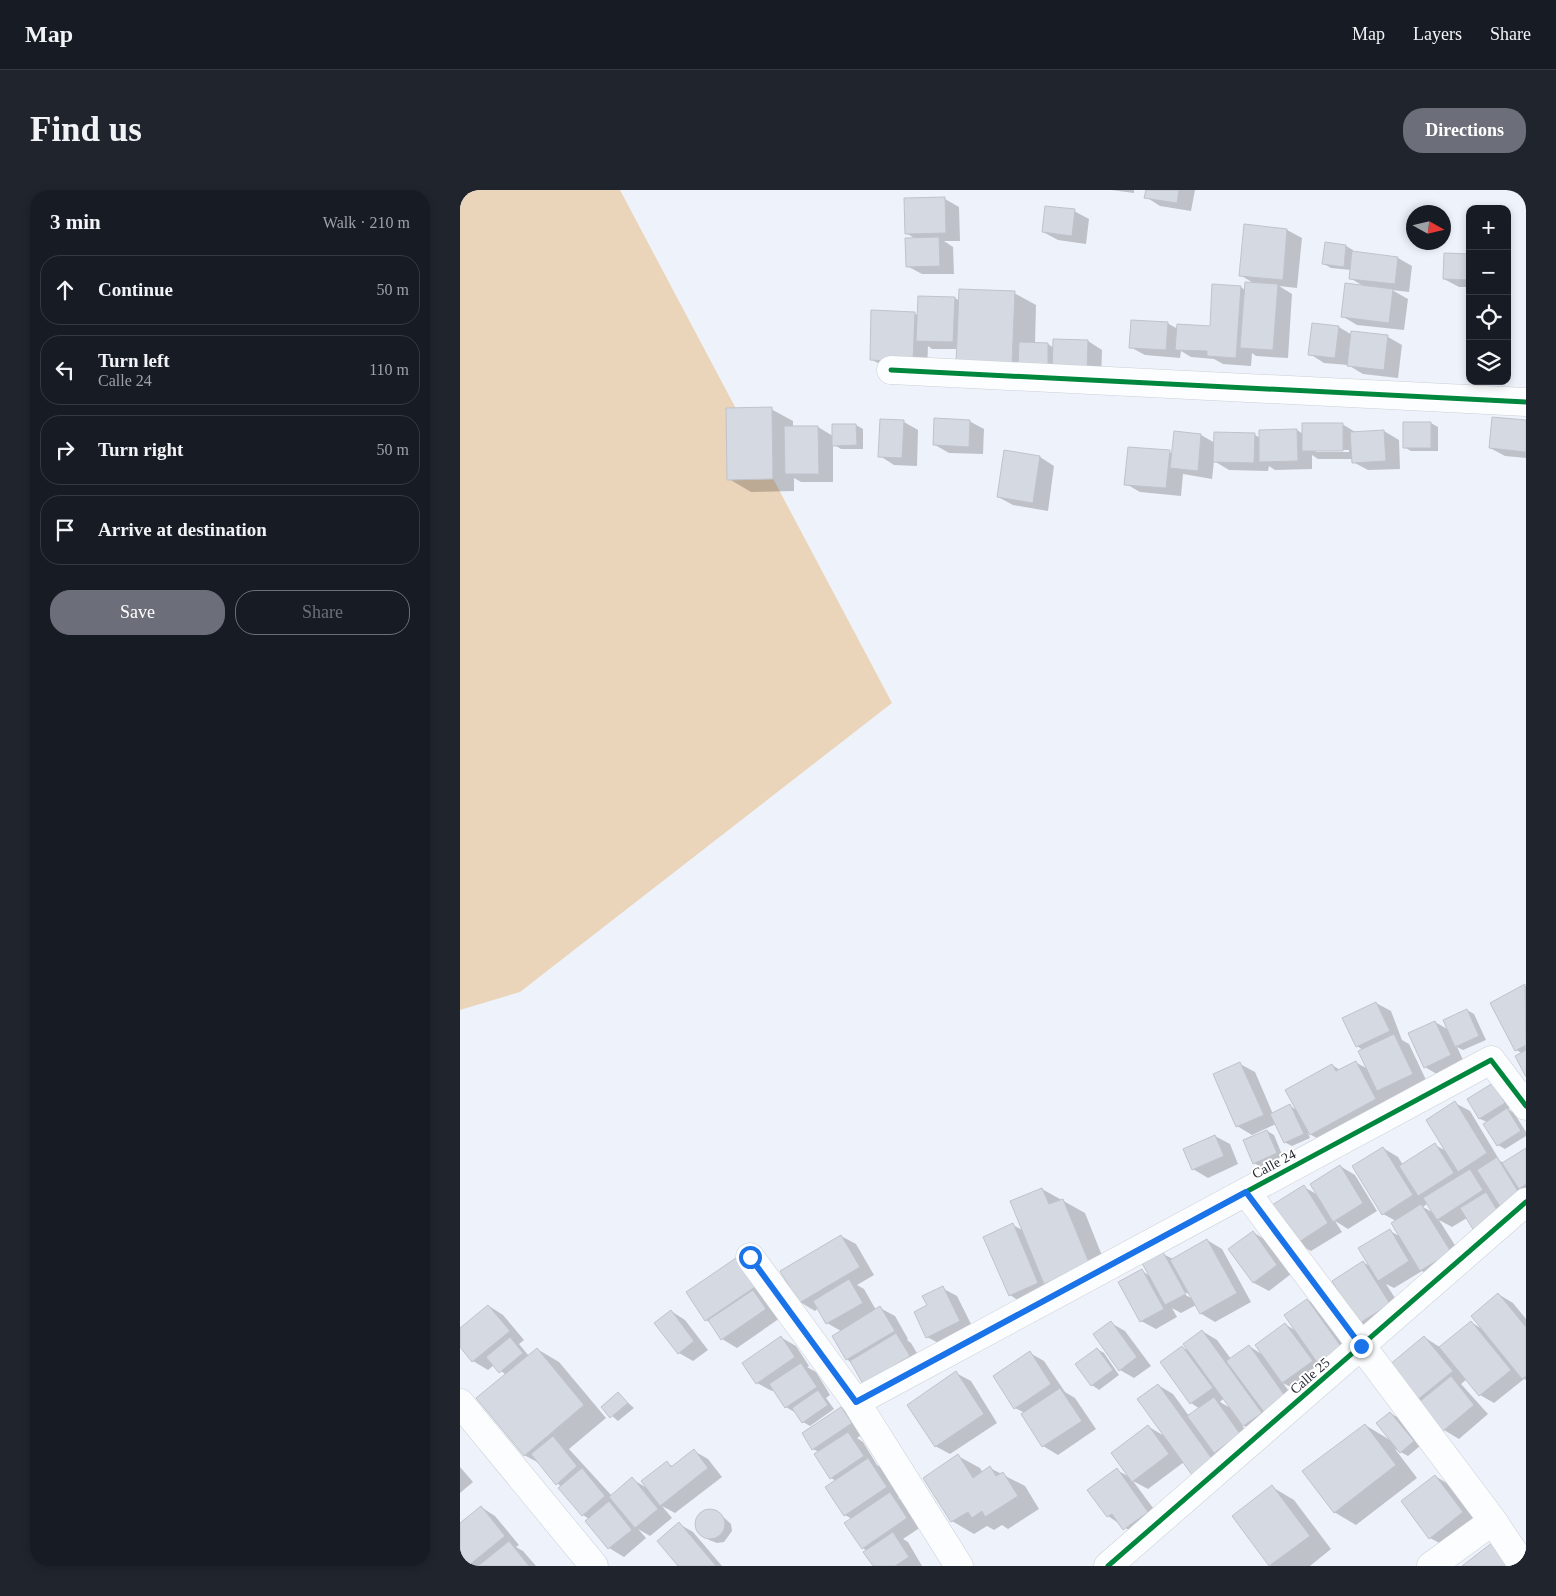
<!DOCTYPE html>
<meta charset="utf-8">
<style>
body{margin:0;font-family:Georgia,serif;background:#20242c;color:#f1f3f6}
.controls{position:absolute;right:15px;top:15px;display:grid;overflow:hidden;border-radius:10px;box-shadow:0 2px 8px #0003}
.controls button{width:45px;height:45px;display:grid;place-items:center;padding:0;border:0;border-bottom:1px solid #363941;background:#171b24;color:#f1f3f6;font:25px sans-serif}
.compass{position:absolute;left:946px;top:15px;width:45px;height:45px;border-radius:50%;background:#171b24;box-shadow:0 2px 8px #0003;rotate:98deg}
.stop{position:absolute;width:15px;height:15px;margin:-11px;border:4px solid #1a73e8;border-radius:50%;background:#fff}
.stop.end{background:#1a73e8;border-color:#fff;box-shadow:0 1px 5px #0008}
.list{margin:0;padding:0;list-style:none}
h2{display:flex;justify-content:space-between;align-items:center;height:65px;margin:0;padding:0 20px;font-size:21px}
h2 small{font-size:16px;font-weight:400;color:#9ea1a6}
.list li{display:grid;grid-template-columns:32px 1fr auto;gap:15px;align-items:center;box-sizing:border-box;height:70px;margin:0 10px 10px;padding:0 10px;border:1px solid #363941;border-radius:20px}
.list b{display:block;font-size:19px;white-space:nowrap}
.list p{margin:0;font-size:16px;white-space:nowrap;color:#9ea1a6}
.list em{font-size:16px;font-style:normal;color:#9ea1a6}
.actions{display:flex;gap:10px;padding:15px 20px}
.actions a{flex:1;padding:11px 0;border:1px solid #6c6f79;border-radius:20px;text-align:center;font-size:18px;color:#6c6f79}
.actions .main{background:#6c6f79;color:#fff}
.icon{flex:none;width:28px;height:28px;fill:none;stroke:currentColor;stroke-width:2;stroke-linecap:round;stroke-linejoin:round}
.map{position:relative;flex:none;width:1066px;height:1376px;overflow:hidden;border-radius:20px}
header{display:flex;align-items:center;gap:30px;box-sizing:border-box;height:70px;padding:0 25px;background:#171b24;border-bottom:1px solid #363941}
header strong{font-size:24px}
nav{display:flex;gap:28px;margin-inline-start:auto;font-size:18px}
.intro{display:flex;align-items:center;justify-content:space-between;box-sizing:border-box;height:120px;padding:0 30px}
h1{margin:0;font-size:35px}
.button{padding:12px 22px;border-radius:20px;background:#6c6f79;color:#fff;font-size:18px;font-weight:700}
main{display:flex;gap:30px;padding:0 30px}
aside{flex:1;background:#171b24;border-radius:20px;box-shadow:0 2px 8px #0003}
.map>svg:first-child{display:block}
</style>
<header>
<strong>Map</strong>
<nav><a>Map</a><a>Layers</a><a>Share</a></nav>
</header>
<div class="intro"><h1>Find us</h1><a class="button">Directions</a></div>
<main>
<aside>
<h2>3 min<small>Walk · 210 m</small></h2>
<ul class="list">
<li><svg class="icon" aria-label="ahead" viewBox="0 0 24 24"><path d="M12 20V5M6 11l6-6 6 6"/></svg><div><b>Continue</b></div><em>50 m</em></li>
<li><svg class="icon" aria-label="left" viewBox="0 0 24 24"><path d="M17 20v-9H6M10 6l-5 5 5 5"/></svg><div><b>Turn left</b><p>Calle 24</p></div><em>110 m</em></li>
<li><svg class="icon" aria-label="right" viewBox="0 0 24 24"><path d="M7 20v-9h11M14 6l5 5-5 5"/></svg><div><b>Turn right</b></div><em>50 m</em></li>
<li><svg class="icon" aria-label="arrive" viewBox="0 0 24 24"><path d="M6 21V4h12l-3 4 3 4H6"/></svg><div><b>Arrive at destination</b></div></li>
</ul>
<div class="actions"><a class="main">Save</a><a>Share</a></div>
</aside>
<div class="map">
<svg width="1066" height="1376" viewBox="0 0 1066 1376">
<rect width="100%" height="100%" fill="#eef2fa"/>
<!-- green -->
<path fill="#ebd5ba" d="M0 0H160L432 513 60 802 0 820Z"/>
<!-- shadow -->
<path fill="#0003" fill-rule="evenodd" d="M651 0H674V3Z
M687 0H735L731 21 700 16 686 7Z
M485 9 499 17 500 51H484L493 57 494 84H462L447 76 456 49 446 43Z
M614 21 629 29 626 54 598 50 583 42Z
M785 36 827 40 842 48 837 98 819 96 832 104 828 168 796 166 792 163 791 176 763 174 754 169 731 167 721 161 720 168 685 165 670 157 707 133 718 139 751 137 781 97 785 100 795 94 780 85Z
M866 54 886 56 893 60V62L938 68 952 76 949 102 932 100 948 109 944 140 897 135 882 126 905 97 890 88 891 80 871 78 864 74Z
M1010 65V97H999L984 89Z
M554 103 576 115 575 154H588L594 158 628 151 642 160 641 191 608 189 497 159H472L468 156 467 180 426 178 411 169 454 123 459 126 495 108 500 111Z
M879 137 892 145 928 147 942 155 938 188 903 184 888 175 864 173 850 164Z
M311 219 333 231V237H358L373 246V236L396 235 403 239V259H381L373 254V292H341L334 288V301L291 302 269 289Z
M509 231 524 239 523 264 489 263 475 255Z
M1066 231V268L1045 266 1030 258Z
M444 232 458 240 457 276 434 275 420 266Z
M971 233 978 237V261H951L944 257Z
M882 234 897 243 924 241 939 250 940 279 908 280 893 272V269H858L852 265V279L815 280 809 276 808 281 769 280 754 271 752 289 723 284 721 306 680 302 666 294 709 262 713 264 741 245 755 253 795 245 800 248 837 240 843 244ZM856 260H889V262H856Z
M580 267 594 276 588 321 553 315 538 307Z
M1065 796H1066V884L1062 863 1056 860 1031 814Z
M916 813 931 821 942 850 949 854 967 892 872 957 848 943 850 948 832 956 824 952 816 934 792 945 777 936 780 874 795 882 813 924 830 916 837 920 872 875 880 880 895 872 908 879 903 860 897 856Z
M1007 820 1014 824 1026 850 1003 860 997 857 1005 874 980 886 965 877 975 832 989 840Z
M1033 895 1052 917 1048 919 1054 923 1066 942V946L1045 959 1038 955 1027 932 1020 929 1009 910Z
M995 913 1010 921 1040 971 1044 973 1066 959V1019L1007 1028 992 1037 979 1030 1005 1071 976 1089 962 1081 934 1098 926 1094 944 1122 914 1141 899 1133 903 1072 911 1077 930 1041 941 1047 936 1031 923 1024V958L938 967 943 975 975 955 986 961ZM968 1013 974 1023 963 1017Z
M807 941 814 945 823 967 801 977 794 973Z
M755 946 770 954 778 974 748 988 733 979Z
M880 976 895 985 917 1021 888 1039 875 1031 882 1042 851 1061 836 1053 844 997 858 1005Z
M582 999 625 1023 651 1088 564 1114 550 1105 553 1035 564 1041Z
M793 1042 807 1051 831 1084 809 1101 794 1093 770 1059Z
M381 1046 396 1054 414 1085 397 1095 404 1099 416 1120 420 1118 435 1126 448 1149 447 1150 451 1153 464 1175 419 1202 387 1169 381 1141 367 1133 358 1118 355 1121 340 1112Z
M747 1050 762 1059 791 1112 755 1132 740 1123 736 1115 721 1123 712 1118 717 1127 696 1139 681 1131 682 1081 690 1086 703 1064 713 1069ZM721 1100 731 1105V1108L720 1102Z
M276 1069 320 1128 277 1158 262 1149 251 1133 246 1130Z
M482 1098 497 1106 514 1140 482 1155 467 1147 469 1116Z
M1038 1104 1053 1113 1066 1129V1190L1064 1189 1034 1213 1020 1205 1007 1189 1001 1194 1028 1224 999 1249 984 1240 957 1210 964 1147 981 1158 1011 1132 1022 1139Z
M847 1110 861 1118 896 1166 838 1201 823 1193 839 1215 798 1244 781 1234 794 1252 770 1271 755 1262 769 1282 724 1272 688 1299 673 1291 702 1330 679 1347 648 1326 657 1280 671 1288 689 1237 706 1247 698 1195 713 1204 729 1226 740 1219 731 1213 722 1157 731 1162 742 1141 757 1150 771 1169 789 1156 803 1165 825 1134 836 1141ZM764 1208 772 1219 760 1212Z
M29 1116 43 1125 64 1150 59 1154 69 1166 77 1159 99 1172 146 1228 109 1259 152 1306 172 1289 187 1298 207 1273 214 1277 234 1261 248 1269 262 1287 215 1323 202 1316 212 1328 190 1346 178 1339 186 1348 164 1367 149 1358 127 1331 129 1329 123 1325 101 1297 81 1274 64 1265 46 1185 34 1175 28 1180 13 1171 0 1155V1140Z
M211 1121 225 1130 248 1160 233 1171 219 1163Z
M651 1133 665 1141 691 1176 674 1188 660 1180Z
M322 1148 336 1156 349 1176 347 1177 356 1182 370 1205 366 1208 374 1219 350 1236 343 1232 336 1223 326 1217 314 1200 312 1201 297 1193Z
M637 1159 644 1163 659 1185 639 1200 632 1195 617 1174Z
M570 1163 584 1171 605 1202 615 1208 636 1239 598 1265 583 1256 565 1223 555 1218 535 1186Z
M496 1183 511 1191 537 1233 490 1264 475 1256Z
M158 1204 174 1218 158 1231 142 1217Z
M381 1218 396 1226 406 1242 397 1248 403 1252 417 1275 422 1278 441 1306 438 1308 445 1312 461 1337 443 1349 448 1352 462 1376H414L407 1361 403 1358 392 1329 385 1325 366 1298 376 1291 371 1288 359 1262 353 1259Z
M930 1223 937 1227 960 1256 948 1266 935 1259 957 1288 896 1335 874 1322 905 1235 930 1250Z
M498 1266 520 1278 523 1283 530 1278 565 1296 579 1319 548 1339 542 1335 534 1340 527 1336 514 1344 492 1331 464 1288Z
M0 1277 13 1292 0 1303Z
M975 1286 990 1295 1017 1331 985 1356 970 1348Z
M812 1297 834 1310 871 1359 850 1376H811L773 1327Z
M21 1317 35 1326 59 1355 56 1357 63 1361 76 1376H0V1334Z
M245 1321 259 1323 271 1334 272 1341 264 1352 257 1353 249 1350 238 1340 237 1332 239 1326Z
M219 1334 233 1342 262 1376H220Z"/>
<!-- building -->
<path fill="#d5d9e1" stroke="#c0c3cb" d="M686 0H719L717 13 684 8Z
M485 7 486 43 445 44 444 8Z
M585 16 615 19 612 46 582 42Z
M784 34 827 39 823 90 779 86Z
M479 47 480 76 446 77 445 48Z
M865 52 886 55 884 77 862 74Z
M892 61 938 67 935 94 889 89Z
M984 63 1010 64V90L983 89Z
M785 92 818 94 813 160 780 158Z
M885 93 933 99 929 133 881 127Z
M752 94 781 96 776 168 747 166V161L715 160 717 134 750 136Z
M499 99 555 101 552 175 496 173Z
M458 106 495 107 493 152 456 151Z
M411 120 455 122 453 172 410 170Z
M671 130 708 132 706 160 669 158Z
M852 133 879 136 875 168 848 165Z
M891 141 928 145 924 180 887 176Z
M593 149 628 150 627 183 592 181Z
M559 152 588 153V181L558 180Z
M312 217 313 289 267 290 266 218Z
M1032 227 1066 230V262L1029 258Z
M474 228 510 230 509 257 473 255Z
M420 229 444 230 442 268 418 267Z
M943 232H971V258H943Z
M842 233H883V261H842Z
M372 234H396L397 255 372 256Z
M324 236H358L359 284H325Z
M837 239 838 271 799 272V240Z
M924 240 926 271 892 273 890 242Z
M714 241 741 244 738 281 710 278Z
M754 242 795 243 794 273 753 272Z
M668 257 710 260 706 298 664 295Z
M544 260 580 266 573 313 537 307Z
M1065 794 1066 855 1055 861 1030 813Z
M916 812 930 841 896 857 882 828Z
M1007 819 1019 846 995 857 983 830Z
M975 831 991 865 964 878 948 843Z
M934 844 953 884 917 901 898 861Z
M1066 860V887L1055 866Z
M896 871 916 909 850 945 825 900 872 874 876 881Z
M780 872 804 925 776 937 753 884Z
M1033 893 1045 913 1019 929 1007 909Z
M995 911 1027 963 998 982 966 930Z
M830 914 844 944 824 953 810 924Z
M1047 918 1061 941 1037 956 1023 934Z
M807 940 817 963 793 974 783 950Z
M755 945 764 966 732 980 723 959Z
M975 953 994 983 958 1006 939 976Z
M923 957 953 1005 922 1025 892 976Z
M1066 958V994L1059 999 1042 973Z
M1037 967 1060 1005 1041 1018 1017 980Z
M880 975 903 1013 873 1032 850 994Z
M1010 979 1023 1000 977 1030 963 1008Z
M844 995 868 1033 836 1054 812 1015Z
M582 998 589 1014 603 1009 630 1075 584 1094 550 1011Z
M1026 1002 1040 1025 1014 1041 1000 1018Z
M961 1014 991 1062 960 1081 931 1033Z
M553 1033 578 1093 549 1106 523 1047Z
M930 1039 949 1071 918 1091 898 1058Z
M793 1041 817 1075 793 1093 768 1059Z
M381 1045 400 1077 339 1113 320 1081Z
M747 1049 777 1103 740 1124 710 1070Z
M703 1062 726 1104 705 1115 682 1073Z
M276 1068 295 1097 245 1131 226 1102Z
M903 1071 930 1114 898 1134 872 1091Z
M682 1079 704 1119 680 1132 658 1092Z
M389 1089 403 1113 366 1134 353 1111Z
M483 1096 500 1131 466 1148 454 1122 467 1115 462 1106Z
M293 1100 306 1119 261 1150 248 1130Z
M1038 1103 1066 1137V1186L1062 1189 1011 1126Z
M847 1109 882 1158 859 1175 824 1125Z
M28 1115 50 1141 12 1172 0 1157V1138Z
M420 1116 435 1141 386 1170 372 1146Z
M211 1120 234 1151 218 1164 194 1133Z
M651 1131 677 1167 659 1181 633 1144Z
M1011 1131 1051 1180 1019 1206 979 1157Z
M825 1133 853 1171 822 1193 795 1155Z
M742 1140 802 1223 783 1236 723 1154Z
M436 1143 450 1166 403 1194 390 1171Z
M321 1146 335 1167 296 1194 282 1173Z
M964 1146 993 1181 956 1211 928 1176Z
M50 1147 63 1163 39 1183 26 1167Z
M789 1155 825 1206 804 1222 766 1171Z
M722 1156 753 1198 730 1214 700 1172Z
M77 1158 124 1215 64 1266 16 1208Z
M637 1158 653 1180 631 1196 615 1174Z
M570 1161 591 1194 554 1219 533 1186Z
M341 1173 357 1197 325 1218 309 1194Z
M496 1181 524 1224 475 1257 447 1215Z
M991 1186 1014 1215 983 1241 959 1212Z
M698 1194 755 1273 735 1289 677 1209Z
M600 1198 622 1231 582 1257 561 1224Z
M358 1200 368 1215 342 1233 332 1218Z
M158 1202 168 1213 150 1228 141 1217Z
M754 1207 780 1244 754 1263 727 1226Z
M381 1217 392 1233 352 1260 342 1243Z
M930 1222 954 1251 940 1263 916 1233Z
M905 1234 936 1275 874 1323 842 1281Z
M688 1235 709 1264 672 1292 651 1263Z
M388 1242 404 1266 370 1289 354 1264Z
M93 1246 117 1276 96 1295 71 1264Z
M234 1259 248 1278 200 1316 181 1291 207 1271 211 1277Z
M498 1264 513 1288 530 1276 536 1286 543 1282 558 1306 525 1327 522 1321 512 1328 508 1322 491 1332 463 1288Z
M408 1268 427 1297 384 1326 365 1297Z
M122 1278 145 1306 122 1326 98 1298Z
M657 1278 688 1322 663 1340 652 1324 647 1327 627 1300Z
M975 1285 1003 1322 969 1349 941 1311Z
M172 1287 198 1319 175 1338 149 1307Z
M812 1295 850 1346 809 1376 772 1326Z
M430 1302 447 1328 402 1359 384 1333Z
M149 1311 172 1340 148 1359 125 1331Z
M21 1316 45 1346 8 1376H0V1333Z
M235 1334a15 15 0 1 1 30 0a15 15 0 1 1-30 0Z
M219 1332 256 1376H218L197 1351Z
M433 1342 449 1367 435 1376H413L403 1362Z
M49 1351 69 1376H18Z
M1033 1352 1051 1376H1002Z"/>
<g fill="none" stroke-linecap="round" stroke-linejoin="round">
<defs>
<path id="minor" d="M431 180 1066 212
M786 1002 1033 1331 1063 1376
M290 1067 396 1212 499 1376
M396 1212 1031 870 1066 916
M0 1213 134 1376
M648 1376 1066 1012
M971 1376 1033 1331"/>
</defs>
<!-- minor casing -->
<use href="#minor" stroke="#cbcfd8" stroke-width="29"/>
<!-- minor -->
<use href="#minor" stroke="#fcfdfe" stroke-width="28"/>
<defs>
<path id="cycleway" d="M431 180 1066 212
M396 1212 1031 870 1066 916
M648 1376 1066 1012"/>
</defs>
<!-- cycleway casing -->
<use href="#cycleway" stroke="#fff" stroke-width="8"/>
<!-- cycleway -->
<use href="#cycleway" stroke="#00873e" stroke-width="5"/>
</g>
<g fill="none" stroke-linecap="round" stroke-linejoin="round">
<!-- route -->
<path stroke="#1a73e8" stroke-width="6" d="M290 1067 396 1212 786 1002 901 1156"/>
</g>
<g text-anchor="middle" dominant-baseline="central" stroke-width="4" stroke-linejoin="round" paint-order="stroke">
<!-- street labels -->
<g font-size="14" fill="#262933" stroke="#fff">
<text transform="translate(814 974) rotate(-28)">Calle 24</text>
<text transform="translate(850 1186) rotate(-41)">Calle 25</text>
</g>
</g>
</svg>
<div class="controls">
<button>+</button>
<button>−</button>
<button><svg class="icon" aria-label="locate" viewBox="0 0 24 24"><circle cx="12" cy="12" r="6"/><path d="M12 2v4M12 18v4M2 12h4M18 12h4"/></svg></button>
<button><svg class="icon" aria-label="layers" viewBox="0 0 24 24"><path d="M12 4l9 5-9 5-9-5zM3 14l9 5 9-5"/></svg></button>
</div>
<svg class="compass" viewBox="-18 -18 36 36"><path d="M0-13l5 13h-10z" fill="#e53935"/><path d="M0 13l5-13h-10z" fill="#9ea1a6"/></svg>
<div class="stop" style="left:290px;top:1067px"></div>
<div class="stop end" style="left:901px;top:1156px"></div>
</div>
</main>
